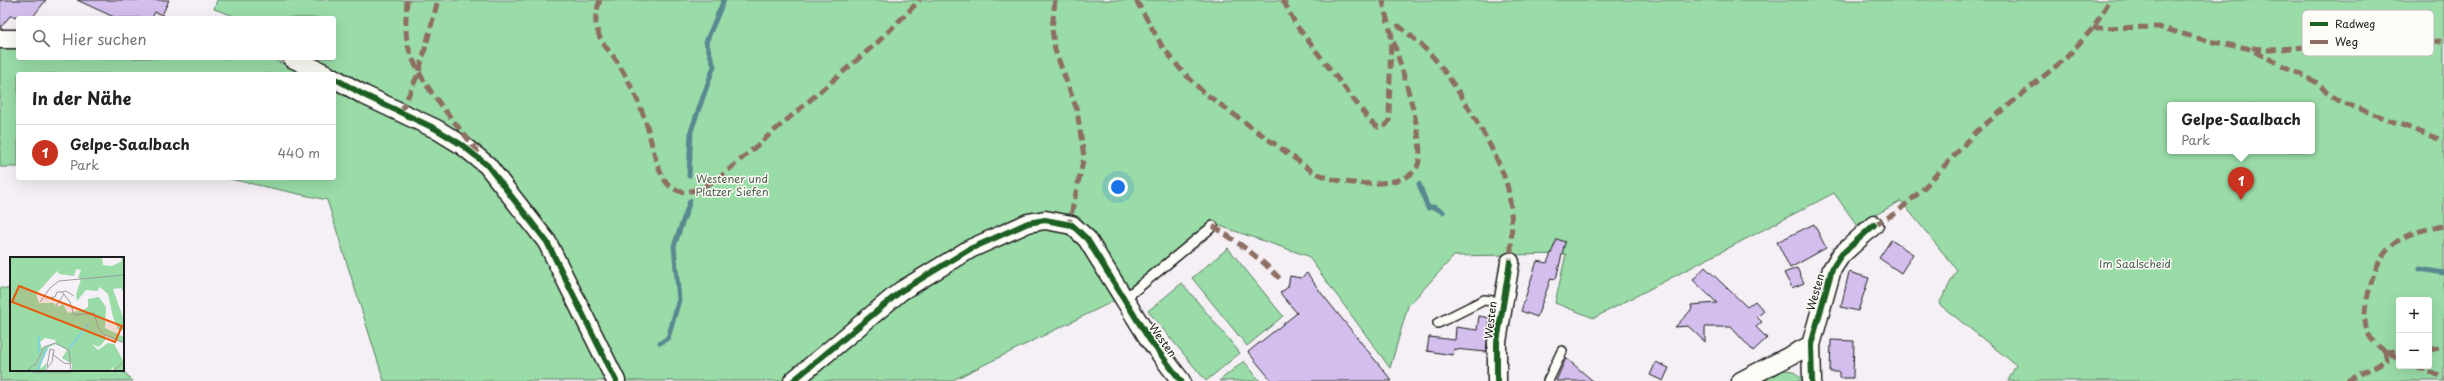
<!DOCTYPE html>
<html lang="de">
<meta charset="utf-8">
<style>
body{margin:0;font-family:"Playpen Sans",sans-serif;background:#f2f2f2;color:#222}
.controls{position:absolute;right:12px;bottom:12px;display:grid;overflow:hidden;border-radius:4px;box-shadow:0 4px 16px #0002}
.controls button{width:36px;height:36px;display:grid;place-items:center;padding:0;border:0;border-bottom:1px solid #e0e0e0;background:#fff;color:#222;font:20px sans-serif}
.you{position:absolute;left:1118px;top:187px;width:14px;height:14px;margin:-10px;border:3px solid #fff;border-radius:50%;background:#1a73e8;box-shadow:0 0 0 6px #1a73e833}
.badge{display:grid;place-items:center;width:26px;height:26px;border-radius:50%;background:#c8321e;color:#fff;font-size:13px;font-weight:700}
.pin{position:absolute;translate:-50% -33px;filter:drop-shadow(0 1px 2px #0008)}
.pin::after{content:'';position:absolute;top:21px;width:14px;height:12px;background:inherit;clip-path:polygon(0 0,100% 0,50% 100%)}
.popup{position:absolute;left:2167px;top:102px;width:148px;height:52px;box-sizing:border-box;display:grid;place-content:center;border-radius:4px;background:#fff;filter:drop-shadow(0 1px 3px #0005);font-size:13px;white-space:nowrap;color:#767676}
.popup b{font-size:15px;color:#222}
.popup::after{content:'';position:absolute;left:50%;top:100%;margin-left:-8px;border:8px solid transparent;border-top-color:#fff}
.list{margin:0;padding:0;list-style:none}
h2{display:flex;justify-content:space-between;align-items:center;height:52px;margin:0;padding:0 16px;font-size:17px}
h2 small{font-size:13px;font-weight:400;color:#767676}
.list li{display:grid;grid-template-columns:26px 1fr auto;gap:12px;align-items:center;box-sizing:border-box;height:56px;padding:0 16px;border-top:1px solid #e0e0e0}
.list b{display:block;font-size:15px;white-space:nowrap}
.list p{margin:0;font-size:13px;white-space:nowrap;color:#767676}
.list em{font-size:13px;font-style:normal;color:#767676}
.icon{flex:none;width:22px;height:22px;fill:none;stroke:currentColor;stroke-width:2;stroke-linecap:round;stroke-linejoin:round}
.map{position:relative;flex:none;width:2444px;height:381px;overflow:hidden}
.search{position:absolute;background:#fff;box-shadow:0 4px 16px #0002;left:16px;top:16px;width:320px;height:44px;display:flex;align-items:center;gap:10px;box-sizing:border-box;padding:0 14px;border-radius:4px;color:#767676;font-size:15px}
.panel{position:absolute;background:#fff;box-shadow:0 4px 16px #0002;left:16px;top:72px;width:320px;height:108px;border-radius:4px}
.map>svg:first-child{display:block}
</style>
<div class="map">
<svg width="2444" height="381" viewBox="0 0 2444 381">
<rect width="100%" height="100%" fill="#f5f0f5"/>
<filter id="ink" filterUnits="userSpaceOnUse"><feTurbulence type="fractalNoise" baseFrequency=".025" numOctaves="2"/><feDisplacementMap in="SourceGraphic" scale="8" xChannelSelector="R" yChannelSelector="G"/><feConvolveMatrix kernelMatrix="1 2 1 2 8 2 1 2 1" color-interpolation-filters="sRGB"/></filter>
<g filter="url(#ink)">
<!-- green -->
<path fill="#99dca7" stroke="#5a7c62" fill-rule="evenodd" d="M217 0H2444V381H2008L2016 365 1939 304 1957 270 1901 201 1857 225 1834 193 1594 318 1555 303 1566 254 1454 256 1408 306 1390 368 1308 256 1211 223 1118 299 951 381H384L327 200 225 178H334V74H18V167H0V46H18V58H270L302 72 312 58H334V18H240L214 9ZM2170 105H2312V151H2170ZM2399 300H2429V366H2399Z
M1228 248 1283 316 1247 346 1192 278Z
M1182 283 1240 353 1206 381 1148 311Z
M0 288 11 289V370H122L133 381H0Z
M1244 361 1260 381H1219Z
M1777 369 1793 371 1804 381H1760Z"/>
<g fill="none" stroke-linecap="round" stroke-linejoin="round">
<!-- stream -->
<path stroke="#598991" stroke-width="5" d="M689 176 691 131 714 66 706 42 724 0
M1419 184 1428 208 1434 207 1443 212
M2420 269 2444 273
M660 343 668 338 679 300 674 246 690 201"/>
</g>
<!-- building -->
<path fill="#d3beee" stroke="#1c1c1c" d="M0 0H46L32 18 10 16 0 28Z
M77 0H169L162 15 155 12 152 18H116Z
M1814 224 1826 248 1790 268 1777 242Z
M1557 239 1565 242 1556 279 1551 278 1537 317 1521 311 1537 261 1547 263Z
M1891 240 1913 254 1901 273 1879 258Z
M1705 267 1747 307 1755 301 1764 311 1757 317 1762 322 1756 327 1767 338 1753 351 1731 327H1705V342L1688 326 1675 327 1692 309 1691 305 1717 303 1693 280Z
M1797 268 1804 283 1792 288 1784 273Z
M1849 272 1869 278 1858 311 1841 307Z
M1307 273 1322 294 1392 381H1272L1248 352 1297 313 1280 293 1288 287 1290 276 1301 278Z
M1479 316 1490 318 1486 352 1454 349 1453 355 1427 351 1429 337 1455 340 1456 327 1477 330Z
M1831 340 1854 341 1853 378H1839V372H1830Z
M1566 358 1593 381H1556Z
M1656 362 1669 368 1663 381 1650 375Z"/>
<g fill="none" stroke-linecap="round" stroke-linejoin="round">
<defs>
<path id="service" d="M1123 300 1213 226
M1438 323 1484 300 1502 302
M1548 381 1562 351"/>
<path id="minor" d="M0 39H18
M292 58 326 74
M334 78 364 95 436 129 462 145 487 165 547 242 616 381
M793 381 901 291 970 249 1028 223 1045 220 1072 225 1087 239 1149 339 1181 381
M1497 381V342L1510 262
M1741 381 1811 345
M1812 381 1811 345 1832 269 1841 255 1874 225"/>
</defs>
<!-- service casing -->
<use href="#service" stroke="#1c1c1c" stroke-width="12"/>
<!-- minor casing -->
<use href="#minor" stroke="#1c1c1c" stroke-width="21"/>
<!-- service -->
<use href="#service" stroke="#fdfcf7" stroke-width="9"/>
<!-- minor -->
<use href="#minor" stroke="#fdfcf7" stroke-width="18"/>
<!-- quiet -->
<path stroke="#8d6e63" stroke-width="5" stroke-dasharray="10 5" stroke-linecap="butt" d="M407 0C406 17 404 36 410 52 423 90 456 121 479 154
M600 0C596 11 594 21 598 32 601 44 610 51 616 60 628 79 638 99 645 120 652 138 656 180 674 189 689 197 706 185 719 178L879 41 920 0
M1055 0 1052 29 1055 50 1077 110 1084 157 1069 224
M1136 0 1162 46 1181 70 1203 92 1312 171C1337 183 1360 186 1387 182 1398 181 1409 178 1416 169 1433 144 1387 34 1383 0
M1283 0 1296 25 1371 122 1378 127 1386 125 1389 121 1391 30 1399 26C1411 36 1423 46 1433 57 1455 82 1501 157 1508 189 1513 213 1512 238 1510 262
M2093 28 2158 27 2208 41 2247 48 2318 83 2327 93 2339 101 2444 141
M2252 48 2270 50 2327 45 2444 41
M401 112 419 72 438 0
M1874 225 1896 213 1922 190 1976 132 2066 58 2093 28 2110 0
M1213 226C1239 243 1262 259 1283 282
M2429 350 2444 347
M2385 352 2399 351
M2399 358C2362 342 2360 324 2370 287 2375 269 2380 255 2395 243 2409 232 2427 229 2444 226
M2416 366 2444 378
M2347 381 2387 360 2385 352"/>
<defs>
<path id="cycleway" d="M334 78 364 95 436 129 462 145 487 165 547 242 616 381
M793 381 901 291 970 249 1028 223 1045 220 1072 225 1087 239 1149 339 1181 381
M1497 381V342L1510 262
M1812 381 1811 345 1832 269 1841 255 1874 225"/>
</defs>
<!-- cycleway casing -->
<use href="#cycleway" stroke="#fdfcf7" stroke-width="8"/>
<!-- cycleway -->
<use href="#cycleway" stroke="#1b5e20" stroke-width="6"/>
</g>
</g>
<g text-anchor="middle" dominant-baseline="central" stroke-width="3" stroke-linejoin="round" paint-order="stroke">
<!-- park labels -->
<g font-size="11" fill="#485f4d" stroke="#fdfcf7">
<text x="732" y="178">Westener und<tspan x="732" dy="13">Platzer Siefen</tspan></text>
<text x="2135" y="263">Im Saalscheid</text>
</g>
<!-- street labels -->
<g font-size="11" fill="#1c1c1c" stroke="#fdfcf7">
<text transform="translate(1815 292) rotate(-74)">Westen</text>
<text transform="translate(1490 320) rotate(-83)">Westen</text>
<text transform="translate(1163 340) rotate(54)">Westen</text>
</g>
</g>
<!-- overview -->
<g transform="translate(10 257)">
<rect width="114" height="114" fill="#f5f0f5"/>
<path d="M0 0H92L93 8 102 9 112 4 111 0H114V36L111 31 103 32 114 63V74L108 72 103 60 98 37 90 30 87 34 76 33 67 44 66 38 71 22 68 21 71 13 66 12 64 19 49 17 47 14 26 37 29 46H43L48 50 53 47 58 56 73 53 78 50V42L89 40 96 50 95 71 114 80V86L93 78 97 81 89 90 82 87 88 93 98 86 104 87 114 105V114H103V110L100 114H62V107L52 101 57 93 46 87 39 90 33 98 30 112 37 106 35 114H0ZM35 81 45 83 46 86 32 91 30 85Z" fill="#99dca7" fill-rule="evenodd"/>
<path fill="none" stroke="#82d1df" stroke-width="2" d="M29 79V96M60 91 79 66M27 114 37 91"/>
<path fill="none" stroke="#9e9b9e" stroke-width="1" d="M52 35 56 34 64 39M35 41 45 40 47 35H52L60 45 64 58 84 56 88 70 93 77 114 86M30 45 40 31 49 24 114 18M46 49 54 37M42 97 54 106 60 107M37 110 40 92M16 114 26 107 34 90 45 86 59 93 61 114M35 114 42 105 44 93 40 92M104 114 114 104"/>
<path fill="#e8590c" fill-opacity="0.15" stroke="#e8590c" stroke-width="2" d="M9 29 112 69 105 85 2 45Z"/>
<rect width="114" height="114" fill="none" stroke="#1c1c1c" stroke-width="2"/>
</g>
<!-- legend -->
<rect x="2302" y="10" width="132" height="46" rx="6" fill="#fdfcf7" stroke="#bab9b5" stroke-width="1"/>
<rect x="2310" y="22" width="18" height="4" fill="#1b5e20"/>
<rect x="2310" y="40" width="18" height="4" fill="#8d6e63"/>
<g font-size="11" fill="#1c1c1c">
<text x="2335" y="28">Radweg</text>
<text x="2335" y="46">Weg</text>
</g>
</svg>
<div class="controls">
<button>+</button>
<button>−</button>
</div>
<div class="you"></div>
<div class="pin badge" style="left:2241px;top:200px">1</div>
<div class="popup"><b>Gelpe-Saalbach</b>Park</div>
<div class="search"><svg class="icon" aria-label="search" viewBox="0 0 24 24"><circle cx="10" cy="10" r="6"/><path d="M15 15l6 6"/></svg>Hier suchen</div>
<section class="panel">
<h2>In der Nähe<small></small></h2>
<ul class="list">
<li><span class="badge">1</span><div><b>Gelpe-Saalbach</b><p>Park</p></div><em>440 m</em></li>
</ul>
</section>
</div>
